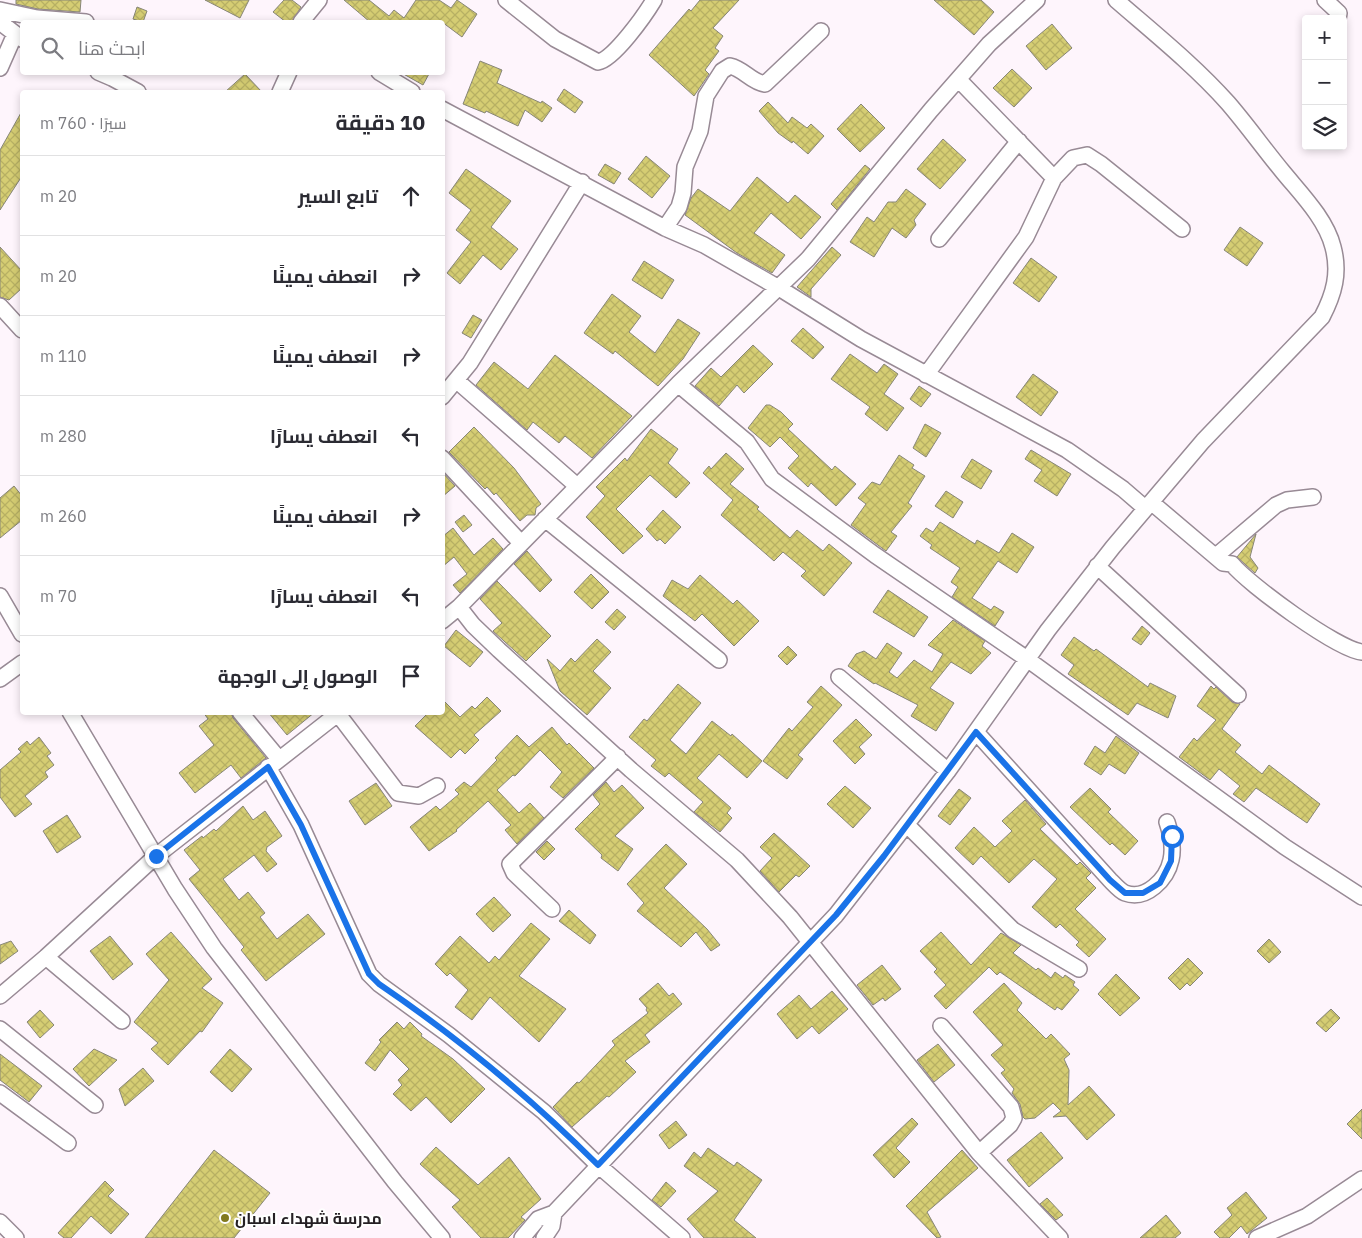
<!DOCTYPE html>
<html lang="ar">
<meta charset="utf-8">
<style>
body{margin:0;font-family:"IBM Plex Sans",Cairo,sans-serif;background:#f2f2f3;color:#2b2b33;direction:rtl}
.controls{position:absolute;right:15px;top:15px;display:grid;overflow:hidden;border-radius:5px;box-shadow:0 2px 8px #0003}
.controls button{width:45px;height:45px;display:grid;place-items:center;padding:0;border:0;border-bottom:1px solid #e1e1e2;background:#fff;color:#2b2b33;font:25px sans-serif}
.stop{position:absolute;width:15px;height:15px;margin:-11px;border:4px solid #1a73e8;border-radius:50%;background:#fff}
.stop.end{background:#1a73e8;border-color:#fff;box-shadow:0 1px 5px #0008}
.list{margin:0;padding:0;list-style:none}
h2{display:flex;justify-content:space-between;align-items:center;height:65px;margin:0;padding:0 20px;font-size:21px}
h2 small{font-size:16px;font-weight:400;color:#7c7c81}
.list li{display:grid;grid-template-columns:32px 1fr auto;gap:15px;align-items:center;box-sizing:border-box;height:80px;padding:0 20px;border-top:1px solid #e1e1e2}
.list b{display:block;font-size:19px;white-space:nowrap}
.list em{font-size:16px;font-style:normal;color:#7c7c81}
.icon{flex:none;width:28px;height:28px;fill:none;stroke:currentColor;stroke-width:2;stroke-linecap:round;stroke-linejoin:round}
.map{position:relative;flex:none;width:1362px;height:1238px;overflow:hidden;direction:ltr}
.search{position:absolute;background:#fff;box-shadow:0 2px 8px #0003;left:20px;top:20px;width:425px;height:55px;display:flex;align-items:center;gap:12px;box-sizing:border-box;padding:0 18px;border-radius:5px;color:#7c7c81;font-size:19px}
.panel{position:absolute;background:#fff;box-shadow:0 2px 8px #0003;left:20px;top:90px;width:425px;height:625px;border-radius:5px;direction:rtl}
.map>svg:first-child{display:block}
</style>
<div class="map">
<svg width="1362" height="1238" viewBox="0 0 1362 1238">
<defs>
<pattern id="building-cross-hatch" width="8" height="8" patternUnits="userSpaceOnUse" patternTransform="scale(1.25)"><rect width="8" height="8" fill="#d5cd73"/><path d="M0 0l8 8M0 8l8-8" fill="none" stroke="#b7b063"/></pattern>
</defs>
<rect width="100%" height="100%" fill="#fef5fc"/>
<!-- building -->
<path fill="url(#building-cross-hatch)" stroke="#878677" d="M16 0H81L80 12 38 9 16 4Z
M205 0H249L240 18Z
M284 0H292L301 7 292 22H286L273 12Z
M344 0H369L389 16 394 10 404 18 416 0H439L451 8 457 0 477 14 462 37 442 22H370Z
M700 0H739L713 28 723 36 715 48 719 51 705 70 709 74 694 96 649 55 689 9 691 11Z
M934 0H981L994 12 974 35Z
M137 7 147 11 143 22 133 19Z
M1052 24 1072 48 1046 70 1026 46Z
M480 61 502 70 497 83 541 103 542 101 552 108 542 122 525 110 518 126 486 111 485 113 463 104Z
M1012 69 1032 88 1014 107 993 88Z
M400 72H430L423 85Z
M245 74 262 92H225Z
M564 89 583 102 575 113 557 100Z
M768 102 788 123 792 117 807 128 811 124 824 136 808 154 793 141 792 143 778 133 759 111Z
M861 104 885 128 860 152 837 129Z
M22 111V176L0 210V150Z
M943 139 966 160 940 189 917 169Z
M646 156 670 176 652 198 628 179Z
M605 164 621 173 614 184 598 175Z
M865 165 870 169 837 210 831 204Z
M466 169 511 201 491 227 518 249 501 270 483 255 460 284 447 273 471 242 456 230 471 210 449 193Z
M757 177 788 203 795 195 821 217 801 239 771 213 754 233 785 255 772 273 737 253 685 215 691 198 698 189 730 211Z
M906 189 926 204 914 220 916 225 906 238 892 228 874 257 850 242 867 217 874 222 888 202H896Z
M1240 227 1263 243 1247 266 1224 250Z
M0 247 22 271V288L9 300 0 297Z
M832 247 841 255 811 289V297L797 287Z
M1031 258 1057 277 1039 302 1013 283Z
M644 261 674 280 662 299 632 280Z
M612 294 641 316 629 332 655 353 678 319 700 333 683 359 658 386 615 351 613 354 584 333Z
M473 315 482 320 471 338 462 333Z
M803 328 824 347 813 359 791 341Z
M753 345 773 364 744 393 737 385 719 406 695 386 711 368 721 377Z
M850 354 877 373 884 364 898 374 884 394 904 408 887 431 865 414 870 407 831 379Z
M555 355 632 416 592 458 565 436 559 443 533 422 527 430 476 385 494 362 528 389Z
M1033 374 1058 392 1041 416 1016 397Z
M919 386 931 394 921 407 910 399Z
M766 405H770L781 412 793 424 788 429 832 470 835 466 856 484 836 506 811 483 808 487 788 468 799 456 780 437 770 447 748 428Z
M925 424 941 433 926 457 913 448Z
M474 427 514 468 541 504 536 508 535 515H527L520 521 496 493 494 495 487 487 485 489 449 452Z
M651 429 678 449 668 463 690 483 676 498 650 475 616 509 643 536 623 554 586 517 605 496 596 487 625 458 627 461Z
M1031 450 1071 474 1057 496 1034 481 1042 470 1025 459Z
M726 453 744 469 730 484 759 507 757 509 790 538 797 530 823 551 829 544 852 563 824 596 801 576 806 571 783 552 774 561 721 515 733 500 703 473 709 466 711 469Z
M899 455 914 465 912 468 925 476 908 503 912 506 891 532 897 536 886 551 851 525 866 504 858 498 872 482 880 485Z
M972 459 992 471 981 489 961 477Z
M442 472 455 486 442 497Z
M14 486 22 496V520L0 538V498Z
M946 491 963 502 953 518 935 506Z
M663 510 681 527 665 544 660 539 657 541 646 529Z
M464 515 472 525 463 532 455 522Z
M940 522 975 544 977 540 999 553 1012 533 1034 547 1017 573 998 561 972 598 991 610 994 606 1004 612 995 626 952 597 958 587 951 582 960 568 930 548 932 545 920 536 926 528 933 532Z
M453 528 474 555 493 538 503 549 460 593 453 585 467 574 454 557 442 567V537Z
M1256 534 1250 557 1258 568 1255 573 1237 557Z
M527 551 552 580 540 592 514 564Z
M591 574 609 592 592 609 574 592Z
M700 575 733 604 737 600 759 621 734 646 702 614 695 621 663 596 672 580 688 589Z
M497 581 551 636 526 661 493 631 502 623 480 599Z
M888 590 928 617 914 637 873 612Z
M617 609 626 617 614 630 605 622Z
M953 620 985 641 982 646 991 653 971 674 951 662 930 688 954 703 936 731 911 716 918 705 875 683 874 684 848 666 856 654 864 651 876 659 887 643 902 653 889 672 897 678 914 660 932 672 943 654 928 645Z
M1142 626 1150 633 1141 645 1132 639Z
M456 630 483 652 470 667 444 646Z
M1074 637 1094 651 1096 649 1148 687 1150 683 1176 696 1168 718 1137 703 1128 715 1068 674 1074 665 1061 655Z
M597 639 611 652 593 671 611 688 587 715 560 691 547 659 560 671 571 658 575 662Z
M788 646 797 655 787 665 778 656Z
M678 684 701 703 670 740 686 754 712 721 731 736 732 734 762 761 747 778 719 754 697 778 731 808 727 813 732 818 720 832 694 812 703 802 669 773 665 777 651 766 656 760 629 737 644 719 647 721Z
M821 686 842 705 798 755 803 759 787 779 763 761 789 728 792 731 813 707 807 702Z
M1211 686 1214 689 1216 687 1232 702 1240 704 1222 729 1241 745 1235 752 1262 774 1269 765 1320 804 1307 823 1256 788 1244 802 1233 794 1240 786 1219 769 1210 780 1179 757 1194 738 1197 741 1216 720 1197 706Z
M487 697 501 711 474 735 479 740 465 754 460 749 451 758 415 726 429 712H442V699L460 717 472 706 475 709Z
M203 712H231L233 718 266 758 241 778 231 765 195 793 179 773 214 745 199 726 208 719Z
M268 712H315L287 735Z
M856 719 872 735 859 747 865 754 855 764 833 741Z
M552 727 567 745 569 743 594 768 563 798 550 787 562 772 540 750 515 776 513 775 497 790 519 813 530 803 544 818 517 844 505 830 511 825 488 801 456 830 457 831 429 851 410 827 436 806 440 810 459 794 455 790 464 782 471 787 497 760 495 758 517 735 529 747Z
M1116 736 1139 753 1125 774 1109 764 1101 775 1084 764 1095 746 1105 753Z
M39 737 51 753 47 756 54 765 45 772 48 777 25 796 32 804 15 817 0 797V770L21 752 18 749 27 741 30 745Z
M606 782 614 792 622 785 644 808 615 836 633 849 618 871 601 858 602 855 575 829 600 804 593 795Z
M376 783 392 806 365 825 349 801Z
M845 786 871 808 853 828 827 804Z
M1090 788 1111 809 1108 812 1138 841 1125 855 1112 843 1110 845 1070 807Z
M959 789 971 798 950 825 938 816Z
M1025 800 1046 824 1040 829 1077 865 1080 862 1091 873 1086 878 1096 888 1075 909 1106 939 1089 957 1076 945 1079 942 1060 924 1056 928 1032 907 1057 879 1034 859 1009 883 981 856 973 865 955 848 974 827 995 847 1012 831 1002 821Z
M243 806 253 820 265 811 282 836 267 847 266 851 277 864 267 872 254 855 223 879 239 900 248 892 265 913 260 917 277 939 308 914 325 934 266 981 241 950 244 947 189 879 200 870 184 850 202 836 203 838 214 829 216 831Z
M67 815 81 837 57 853 43 831Z
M774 833 810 866 799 877 796 875 779 892 760 871 772 858 760 847Z
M547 841 555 849 544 860 536 852Z
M666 844 687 864 664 888 707 929 720 945 711 951 696 932 681 947 637 911 644 903 627 884Z
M494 897 511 915 493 932 476 914Z
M569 910 596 935 590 944 559 921Z
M531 923 550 939 519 976 566 1009 539 1042 490 997 472 1020 455 1007 468 990 450 973 447 976 435 964 460 936 489 963 495 956 499 960Z
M171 932 212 979 202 988 223 1003 202 1032 200 1031 168 1065 151 1049 158 1043 134 1022 169 980 146 954Z
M941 932 971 965 1001 933 1021 945 1013 953 1036 970 1038 968 1051 978 1055 972 1063 978 1065 975 1075 982 1073 985 1079 990 1062 1010 1057 1007 1055 1010 1000 972 997 975 989 967 946 1009 934 996 946 985 934 972 937 969 920 951Z
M110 936 133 964 113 980 90 951Z
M1269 939 1281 952 1269 963 1257 951Z
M11 941 18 951 0 964V945Z
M1188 958 1203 973 1190 986 1187 983 1180 990 1168 978Z
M882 965 901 989 885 1001 883 998 873 1005 857 985Z
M1116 974 1140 998 1120 1016 1098 994Z
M658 983 669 996 673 993 682 1004 645 1035 650 1042 625 1061 636 1072 609 1097 607 1096 572 1127 553 1107 577 1082 579 1083 615 1045 612 1041 648 1013 646 1010 647 1008 639 999Z
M1004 983 1022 1003 1017 1010 1046 1039 1051 1034 1070 1054 1064 1059 1069 1070 1068 1105 1089 1086 1115 1115 1087 1140 1066 1116 1053 1117 1061 1111 1053 1103 1035 1118 1025 1119 1023 1117 1020 1104 1012 1093 1014 1089 1001 1073 1005 1070 991 1055 1003 1045 973 1012Z
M832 991 848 1009 819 1034 812 1026 797 1039 777 1014 799 995 811 1009Z
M1331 1009 1340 1018 1326 1032 1316 1023Z
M40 1010 54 1025 40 1038 27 1022Z
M397 1022 404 1029 410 1022 422 1034 421 1036 453 1059 485 1089 451 1123 426 1097 411 1111 393 1094 402 1085 398 1080 409 1069 390 1050 375 1071 365 1063 381 1042 379 1040Z
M938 1044 955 1065 934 1082 917 1060Z
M94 1049 117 1060 89 1086 73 1069Z
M230 1049 252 1069 232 1092 210 1072Z
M0 1054 42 1086 29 1102 0 1080Z
M143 1068 154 1081 125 1106 119 1089Z
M1362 1109V1139L1347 1124Z
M912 1118 918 1124 896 1148 910 1162 894 1178 873 1155Z
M676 1121 687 1135 669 1149 659 1135Z
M1041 1132 1063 1158 1029 1187 1007 1160Z
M436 1147 478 1185 509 1157 541 1199 521 1217 525 1220 508 1238H481L452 1207 460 1200 420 1164Z
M708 1148 734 1166 737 1162 762 1180 734 1220 756 1238H704L687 1219 718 1191 684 1166 694 1152 701 1158Z
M214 1150 270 1193 234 1238H145Z
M962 1150 978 1168 927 1212 941 1237 937 1238 906 1206Z
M105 1181 114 1190 108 1196 129 1214 111 1234 91 1216 71 1238H64L58 1233Z
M666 1182 676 1191 661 1207 652 1200Z
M1246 1192 1267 1218 1247 1234 1241 1226 1229 1238H1220L1214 1232 1232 1215 1227 1208Z
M1047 1198 1063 1215 1056 1220 1040 1204Z
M1166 1215 1181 1233 1175 1238H1140Z"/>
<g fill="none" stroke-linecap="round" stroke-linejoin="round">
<defs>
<path id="minor" d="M506 0 555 39 598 62C614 59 645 15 654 0
M1325 0 1339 13 1338 19
M0 10 37 18 86 22
M0 14 5 26 22 39
M301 22 319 0
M0 68 15 34
M98 72 112 78 138 92
M379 72 412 92
M959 80 1054 178
M280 92 289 72
M442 109 665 228 704 245 779 288 861 339 1067 450 1123 489 1145 508
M665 228 679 207 683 193 685 167 700 131 706 96 722 71 730 66C744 69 751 82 765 84L821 31
M939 239 1019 141
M0 306 22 330
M926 375 1026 237 1054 178 1073 158 1087 155 1101 164 1182 229
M456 380 577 486
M678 384 747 442 772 479 875 555 1027 659 1285 847 1362 897
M442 397 470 363 582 182
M442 458 521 543
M1151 502 1223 563 1232 564C1248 584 1338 650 1362 652
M545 519 719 660
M1216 556 1276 505 1287 500 1313 497
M1097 566 1238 695
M0 596 22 634
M459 607 473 625 499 650 631 770 737 860 790 917 979 1153 1060 1238
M442 621 459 607 678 384 808 259 931 110 989 44 1037 0
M839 677 948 771
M0 679 22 663
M70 712 175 889 214 948 395 1182 442 1238
M240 712 279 759
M338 714 398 793 419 796 437 786
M976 732 1110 880C1114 884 1120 891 1125 893 1146 901 1167 879 1171 860 1174 847 1171 834 1167 822
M268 767 301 825 369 974 379 984 449 1035 544 1112 598 1165 682 1238
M907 825 1013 930 1079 969
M552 909 514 873 510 864 618 757
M46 957 122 1021
M0 996 46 957 156 856 340 712
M941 1026 1011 1107 1014 1118 1010 1125 979 1153
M0 1029 95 1105
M0 1093 68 1143
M0 1222 16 1238
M522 1238 538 1219 554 1213 836 915 948 771 1048 630 1113 547 1203 441 1322 317C1334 294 1340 273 1333 247 1326 219 1301 194 1283 172 1264 149 1247 125 1228 103 1194 65 1154 33 1116 0
M544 1238 552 1226 554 1213
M1257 1238 1307 1216 1362 1179"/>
</defs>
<!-- minor casing -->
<use href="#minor" stroke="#988a95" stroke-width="18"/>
<!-- minor -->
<use href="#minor" stroke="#fff" stroke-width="15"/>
</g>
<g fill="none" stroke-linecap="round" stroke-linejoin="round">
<!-- route -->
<path stroke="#1a73e8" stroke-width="6" d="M156 856 268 767 301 825 369 974 379 984C457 1037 531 1098 598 1165L836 915 884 856 976 732 1110 880 1125 893H1143L1160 883 1171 861 1172 836"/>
</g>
<!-- markers -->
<circle fill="#81791f" stroke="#fff" stroke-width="2" cx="225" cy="1218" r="5"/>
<g text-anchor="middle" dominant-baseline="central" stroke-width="4" stroke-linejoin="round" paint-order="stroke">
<!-- poi labels -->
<g font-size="16" font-weight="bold" fill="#252024" stroke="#fff" text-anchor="start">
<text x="235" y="1218">مدرسة شهداء اسبان</text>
</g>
</g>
</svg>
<div class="controls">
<button>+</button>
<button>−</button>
<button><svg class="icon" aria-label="layers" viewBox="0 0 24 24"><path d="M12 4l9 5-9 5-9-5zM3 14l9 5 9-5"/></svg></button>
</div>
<div class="stop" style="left:1172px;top:836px"></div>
<div class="stop end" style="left:156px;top:856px"></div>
<div class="search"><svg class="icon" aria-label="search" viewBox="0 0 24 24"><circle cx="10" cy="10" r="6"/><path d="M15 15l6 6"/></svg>ابحث هنا</div>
<section class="panel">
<h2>10 دقيقة<small>سيرًا · 760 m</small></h2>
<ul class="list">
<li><svg class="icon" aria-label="ahead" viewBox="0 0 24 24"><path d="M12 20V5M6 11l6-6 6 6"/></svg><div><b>تابع السير</b></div><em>20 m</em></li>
<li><svg class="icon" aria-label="right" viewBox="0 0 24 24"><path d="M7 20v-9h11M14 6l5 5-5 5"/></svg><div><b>انعطف يمينًا</b></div><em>20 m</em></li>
<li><svg class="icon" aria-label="right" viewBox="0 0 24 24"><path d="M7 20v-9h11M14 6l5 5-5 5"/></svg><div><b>انعطف يمينًا</b></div><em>110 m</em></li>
<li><svg class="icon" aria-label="left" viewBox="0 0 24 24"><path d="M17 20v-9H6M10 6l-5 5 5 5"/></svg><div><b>انعطف يسارًا</b></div><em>280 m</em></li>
<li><svg class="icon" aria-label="right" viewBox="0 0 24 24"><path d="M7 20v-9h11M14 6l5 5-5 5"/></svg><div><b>انعطف يمينًا</b></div><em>260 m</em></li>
<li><svg class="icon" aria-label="left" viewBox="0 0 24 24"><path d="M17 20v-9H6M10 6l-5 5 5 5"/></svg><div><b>انعطف يسارًا</b></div><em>70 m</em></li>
<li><svg class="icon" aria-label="arrive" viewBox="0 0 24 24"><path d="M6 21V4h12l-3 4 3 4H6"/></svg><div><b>الوصول إلى الوجهة</b></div></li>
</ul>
</section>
</div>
